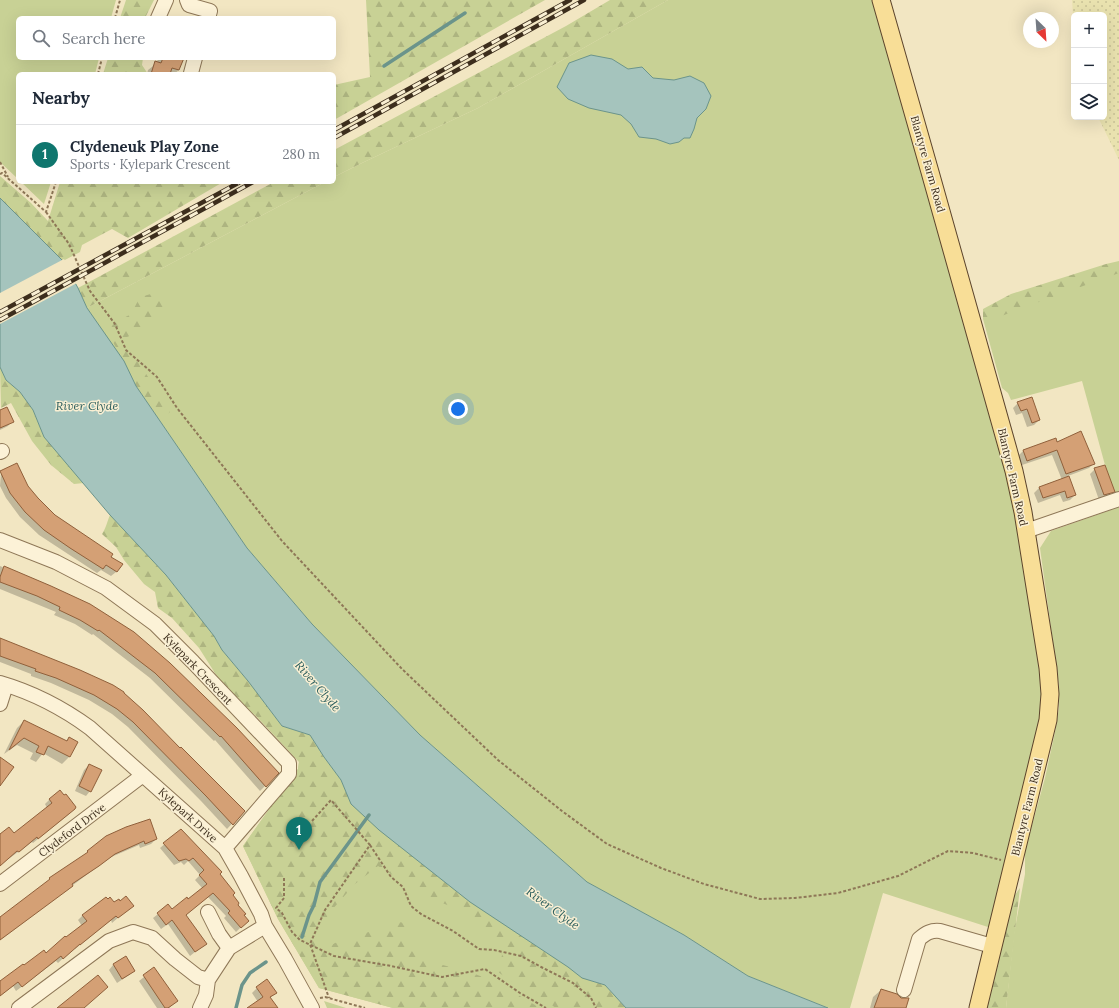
<!DOCTYPE html>
<meta charset="utf-8">
<style>
body{margin:0;font-family:Lora,serif;background:#f6f6f7;color:#1f2937}
.controls{position:absolute;right:12px;top:12px;display:grid;overflow:hidden;border-radius:6px;box-shadow:0 4px 16px #0002}
.controls button{width:36px;height:36px;display:grid;place-items:center;padding:0;border:0;border-bottom:1px solid #e0e1e3;background:#fff;color:#1f2937;font:20px sans-serif}
.compass{position:absolute;left:1023px;top:12px;width:36px;height:36px;border-radius:50%;background:#fff;box-shadow:0 4px 16px #0002;rotate:155deg}
.you{position:absolute;left:458px;top:409px;width:14px;height:14px;margin:-10px;border:3px solid #fff;border-radius:50%;background:#1a73e8;box-shadow:0 0 0 6px #1a73e833}
.badge{display:grid;place-items:center;width:26px;height:26px;border-radius:50%;background:#0f766e;color:#fff;font-size:13px;font-weight:700}
.pin{position:absolute;translate:-50% -33px;filter:drop-shadow(0 1px 2px #0008)}
.pin::after{content:'';position:absolute;top:21px;width:14px;height:12px;background:inherit;clip-path:polygon(0 0,100% 0,50% 100%)}
.list{margin:0;padding:0;list-style:none}
h2{display:flex;justify-content:space-between;align-items:center;height:52px;margin:0;padding:0 16px;font-size:17px}
h2 small{font-size:13px;font-weight:400;color:#747a83}
.list li{display:grid;grid-template-columns:26px 1fr auto;gap:12px;align-items:center;box-sizing:border-box;height:60px;padding:0 16px;border-top:1px solid #e0e1e3}
.list b{display:block;font-size:15px;white-space:nowrap}
.list p{margin:0;font-size:13px;white-space:nowrap;color:#747a83}
.list em{font-size:13px;font-style:normal;color:#747a83}
.icon{flex:none;width:22px;height:22px;fill:none;stroke:currentColor;stroke-width:2;stroke-linecap:round;stroke-linejoin:round}
.map{position:relative;flex:none;width:1119px;height:1008px;overflow:hidden}
.search{position:absolute;background:#fff;box-shadow:0 4px 16px #0002;left:16px;top:16px;width:320px;height:44px;display:flex;align-items:center;gap:10px;box-sizing:border-box;padding:0 14px;border-radius:6px;color:#747a83;font-size:15px}
.panel{position:absolute;background:#fff;box-shadow:0 4px 16px #0002;left:16px;top:72px;width:320px;height:112px;border-radius:6px}
.map>svg:first-child{display:block}
</style>
<div class="map">
<svg width="1119" height="1008" viewBox="0 0 1119 1008">
<defs>
<pattern id="farmland-dots" width="8" height="8" patternUnits="userSpaceOnUse"><rect width="8" height="8" fill="#e9e2af"/><path d="M2 2h.1M6 6h.1" fill="none" stroke="#c9c296" stroke-width="1.8" stroke-linecap="round"/></pattern>
<pattern id="forest-firs" width="22" height="20" patternUnits="userSpaceOnUse"><rect width="22" height="20" fill="#c8d195"/><path d="M5 1l3.5 6h-7zM16 11l3.5 6h-7z" fill="#adb480"/></pattern>
</defs>
<rect width="100%" height="100%" fill="#f2e6c2"/>
<!-- farmland -->
<path fill="url(#farmland-dots)" d="M1072 0H1119V160L1098 117H1104V15H1074V31Z"/>
<!-- green -->
<path fill="#c8d195" d="M0 0H116L111 18H18V58H99L95 74H18V179L0 162Z
M668 0H875L976 358 1016 514 1042 672 1044 701 991 928 883 893 850 1008H828L748 976 684 935 587 882 420 735 312 624 247 548 136 386 87 308 325 182H334V177L362 163 478 108Z
M21 182H51L44 204Z
M1119 269V494L1116 496 1105 465 1082 381 1011 400 1008 393 1002 388 983 319Z
M1119 507V1008H1006L1014 934 1025 874V851L1045 778 1055 732 1059 708V686L1040 548 1051 531Z
M299 762 626 1008H393L319 988 278 919 243 846 298 769Z
M324 1001 346 1008H327Z"/>
<!-- forest -->
<path fill="url(#forest-firs)" d="M126 0H154L145 18H120Z
M366 0H545L334 120V85L370 77Z
M610 0H668L478 108 362 163 334 177V150L566 26Z
M108 58H143L142 65 148 74H103Z
M0 176 31 203 48 221 60 182H223L128 238 112 229 82 245 80 252 63 261 0 198Z
M274 182H325L87 308 78 288Z
M1119 261V273L1025 307 988 321 983 319V309L1011 294 1106 264Z
M158 292 168 305 137 333 127 337 128 345 170 412 161 419 136 386 124 361 107 332 109 326 131 314 140 297Z
M0 367 6 380 20 392 33 410 44 437 84 483 74 484 51 465 32 441 11 403 1 408Z
M110 515 166 575 214 636 222 650 248 681 282 726 310 735 324 757 341 780 351 804 379 830 470 902 568 967 582 978 605 985 626 1008H556L541 998 520 987 498 972 502 955 500 947 492 940 453 907 431 899 378 866 355 884 330 912 314 941 318 953 335 943 399 922 411 924 405 941 412 951 425 960 475 974 498 983 540 1008H393L319 988 278 919 243 846 298 769 299 762 256 716 227 692 199 648 172 618 158 608 155 592 144 584 124 560 116 547 102 534C106 528 107 522 110 515Z
M1020 888 1006 1008H984L1014 896Z"/>
<!-- water -->
<path fill="#a5c4bd" stroke="#6b948b" d="M591 55 612 59 628 69 642 67 653 78 674 80 690 76 704 83 711 96 706 109 697 118 694 129 690 138H684L679 142 670 144 656 139 639 137 631 124 621 115 589 108 568 99 557 87 569 63Z
M0 198 63 261 78 288 87 308 124 361 136 386 247 548 312 624 420 735 587 882 684 935 748 976 828 1008H626L605 985 582 978 568 967 470 902 379 830 351 804 341 780 324 757 310 735 282 726 248 681 222 650 214 636 166 575 110 515 44 437 33 410 20 392 6 380 0 367Z"/>
<!-- pier -->
<path fill="#f2e6c2" d="M64 259 77 283 0 324V293Z"/>
<!-- shadow -->
<path fill="#0003" d="M158 58H183L179 70 174 74H147L148 70 157 63Z
M1031 398 1039 420 1034 425 1027 427 1022 413 1016 415 1013 408 1018 403Z
M0 412 12 421 8 426 0 430Z
M1057 444 1094 463 1089 468 1068 476 1075 495 1070 500 1063 502 1060 495 1038 503 1034 493 1039 488 1062 480 1052 455 1022 465 1018 456 1023 451Z
M1095 469 1113 491 1108 496 1099 500 1090 474Z
M1 472 27 486 54 516 110 557 121 564 116 572 111 576 101 570 97 573 39 535 20 517 6 498 0 486Z
M0 566 89 605 278 773 260 791 215 740 214 741 150 678 93 634 92 635 75 624 54 615 56 612 0 589Z
M0 639 58 662 180 749 244 811 227 829 201 801 128 727 112 714 89 700 51 683 31 676V674L0 662Z
M24 721 65 742 69 738 77 742 69 757 62 764 43 753 36 762 30 759 33 753 17 745 4 754 17 728Z
M89 765 90 791 86 796 75 791 84 770Z
M50 799 69 814 33 843 32 842 0 865V836L14 834 47 808 45 804Z
M181 830 219 874 243 915V925L236 932 224 918 226 916 208 897 185 915 205 944 190 956 168 924 161 929 153 918 168 906 172 910 203 889 195 880 200 875 188 861 184 865 181 862 174 865 160 848Z
M106 837 156 839 151 844 140 848 139 845 109 858 0 940V919L84 856Z
M114 904 127 910 112 923 111 920 75 949 74 948 58 963 56 961 16 991 13 986 0 996V982L24 967 46 955 82 926 78 920 83 915Z
M125 958 134 970 129 975 117 983 109 970 113 965Z
M154 969 177 1001 169 1008H157L139 981Z
M257 988 276 993 270 998 276 1008H249L258 1002 252 993Z
M881 990 905 1008H870L873 997Z"/>
<g fill="none" stroke-linecap="round" stroke-linejoin="round">
<!-- stream -->
<path stroke="#6b948b" stroke-width="3.5" d="M384 66 465 13
M302 937 309 915 314 905 320 882 369 815
M236 1008 242 985 250 973 266 962"/>
</g>
<!-- building -->
<path fill="#d4a075" stroke="#90603b" d="M163 58H184L179 70 172 68 170 74H151L155 61 161 63Z
M1032 397 1040 420 1032 423 1027 409 1021 411 1017 402Z
M7 407 14 422 0 428V410Z
M1081 431 1095 464 1066 474 1057 450 1027 461 1023 450 1056 438 1057 442Z
M17 463 28 486 38 498 55 515 113 554 111 557 123 564 117 572 106 565 103 569 70 548 44 530 25 512 10 493 0 471Z
M1105 465 1115 492 1104 495 1094 468Z
M1069 476 1076 495 1067 498 1065 491 1043 498 1039 487Z
M4 566 51 586 90 604 134 632 170 663 237 728 279 773 266 787 221 736 220 737 155 673 99 630 98 631 80 620 59 610 60 607 37 596 0 582V577Z
M0 638 80 670 113 685 124 692V693L143 710 180 748 181 747 245 811 233 825 206 796 133 722 117 709 94 695 56 678 35 671 36 669 0 656Z
M24 720 67 741 69 737 78 742 70 757 48 746 44 755 36 752 39 746 24 738 9 750Z
M0 757 14 767 0 786Z
M89 764 102 770 91 792 79 786Z
M60 790 64 795 66 794 76 807 75 809 38 839 37 837 19 852 17 851 0 866V834L9 827 14 833 52 803 49 799Z
M150 819 157 839 145 844 144 841 115 854 99 866 72 884 73 886 0 940V917L50 879 49 878 88 852 87 851 106 836 126 827Z
M181 829 222 872 220 874 235 893 233 895 239 903 238 905 246 914 244 915 249 921 241 928 228 913 230 911 213 893 186 915 207 944 195 952 172 920 166 925 157 913 168 904 172 909 187 897 188 899 207 884 199 875 204 870 193 858 189 861 186 859 179 861 163 843Z
M126 896 134 906 118 918 116 916 80 945V944L63 959 61 956 22 987 18 982 0 996V981L23 964 24 965 44 950 46 953 65 936 66 937 87 921 82 915 106 897 108 899 110 897 114 902 119 899 120 901Z
M126 956 135 971 122 979 113 964Z
M154 967 178 1001 168 1008H165L143 975Z
M98 975 108 987 84 1008H57Z
M267 979 277 993 270 997 278 1008H247L263 997 256 987Z
M881 989 897 994 901 998H909L906 1008H874Z"/>
<g fill="none" stroke-linecap="round" stroke-linejoin="round">
<defs>
<path id="minor" d="M187 0 189 5 210 11 208 18
M158 18 166 0
M191 73 195 58
M0 452 2 451
M1026 531 1119 499
M0 540 56 562 106 588 155 624 193 662 289 763V774L225 848
M0 683C31 692 64 709 90 728L225 848 241 876 261 914 265 926 285 959 312 1008
M0 704 6 685
M0 884 143 775
M208 912 219 934 229 948
M904 990 919 939C926 933 931 930 940 931L992 946
M19 1008 109 941 133 932 152 938 175 959 198 977 208 980
M200 1008 206 995 208 980 229 948 265 926"/>
<path id="major" d="M881 0 930 172 1014 471 1023 512 1048 668 1050 694 1048 720 978 1008"/>
</defs>
<!-- minor casing -->
<use href="#minor" stroke="#8e7757" stroke-width="16"/>
<!-- major casing -->
<use href="#major" stroke="#5c442c" stroke-width="19"/>
<!-- path -->
<path stroke="#8e7757" stroke-width="2" stroke-dasharray="3 2" stroke-linecap="butt" d="M115 18 120 0
M98 74 102 58
M0 162 8 177
M0 174 2 173 46 212 56 182
M46 212 69 244 90 291 115 324 126 350 157 377 177 408 282 541 402 669 498 760 562 811 607 844 661 868 704 884 760 899 795 898 838 893 898 876 948 851 973 853 1001 860
M312 821 331 800 370 845 325 910 310 944 329 998
M370 845 391 877 403 887 411 906 421 914 453 931 479 949 494 950 521 956 543 968 573 983 591 998 596 1008
M284 878V898L276 908 282 913 292 932 300 940 334 956 391 966 442 977 485 969 520 993 546 1008
M320 998 325 997 365 1008"/>
<!-- minor -->
<use href="#minor" stroke="#fcf2d7" stroke-width="14"/>
<!-- major -->
<use href="#major" stroke="#f8de97" stroke-width="17"/>
<defs>
<path id="rail" d="M334 130 570 0
M334 138 584 0
M0 312 240 182
M0 320 253 182"/>
</defs>
<!-- rail casing -->
<use href="#rail" stroke="#3d2e1d" stroke-width="4.5"/>
<!-- rail -->
<use href="#rail" stroke="#f9efd3" stroke-width="3" stroke-dasharray="9" stroke-linecap="butt"/>
</g>
<g text-anchor="middle" dominant-baseline="central" stroke-width="3" stroke-linejoin="round" paint-order="stroke">
<!-- street labels -->
<g font-size="11" fill="#3d2e1d" stroke="#f9efd3">
<text transform="translate(928 164) rotate(74)">Blantyre Farm Road</text>
<text transform="translate(1013 477) rotate(77)">Blantyre Farm Road</text>
<text transform="translate(198 669) rotate(46)">Kylepark Crescent</text>
<text transform="translate(1027 807) rotate(-76)">Blantyre Farm Road</text>
<text transform="translate(188 815) rotate(42)">Kylepark Drive</text>
<text transform="translate(72 830) rotate(-37)">Clydeford Drive</text>
</g>
<!-- water labels -->
<g font-size="12" font-style="italic" fill="#2b5e5d" stroke="#f9efd3">
<text x="87" y="405">River Clyde</text>
<text transform="translate(318 686) rotate(49)">River Clyde</text>
<text transform="translate(553 908) rotate(36)">River Clyde</text>
</g>
</g>
</svg>
<div class="controls">
<button>+</button>
<button>−</button>
<button><svg class="icon" aria-label="layers" viewBox="0 0 24 24"><path d="M12 4l9 5-9 5-9-5zM3 14l9 5 9-5"/></svg></button>
</div>
<svg class="compass" viewBox="-18 -18 36 36"><path d="M0-13l5 13h-10z" fill="#e53935"/><path d="M0 13l5-13h-10z" fill="#747a83"/></svg>
<div class="you"></div>
<div class="pin badge" style="left:299px;top:850px">1</div>
<div class="search"><svg class="icon" aria-label="search" viewBox="0 0 24 24"><circle cx="10" cy="10" r="6"/><path d="M15 15l6 6"/></svg>Search here</div>
<section class="panel">
<h2>Nearby<small></small></h2>
<ul class="list">
<li><span class="badge">1</span><div><b>Clydeneuk Play Zone</b><p>Sports · Kylepark Crescent</p></div><em>280 m</em></li>
</ul>
</section>
</div>
